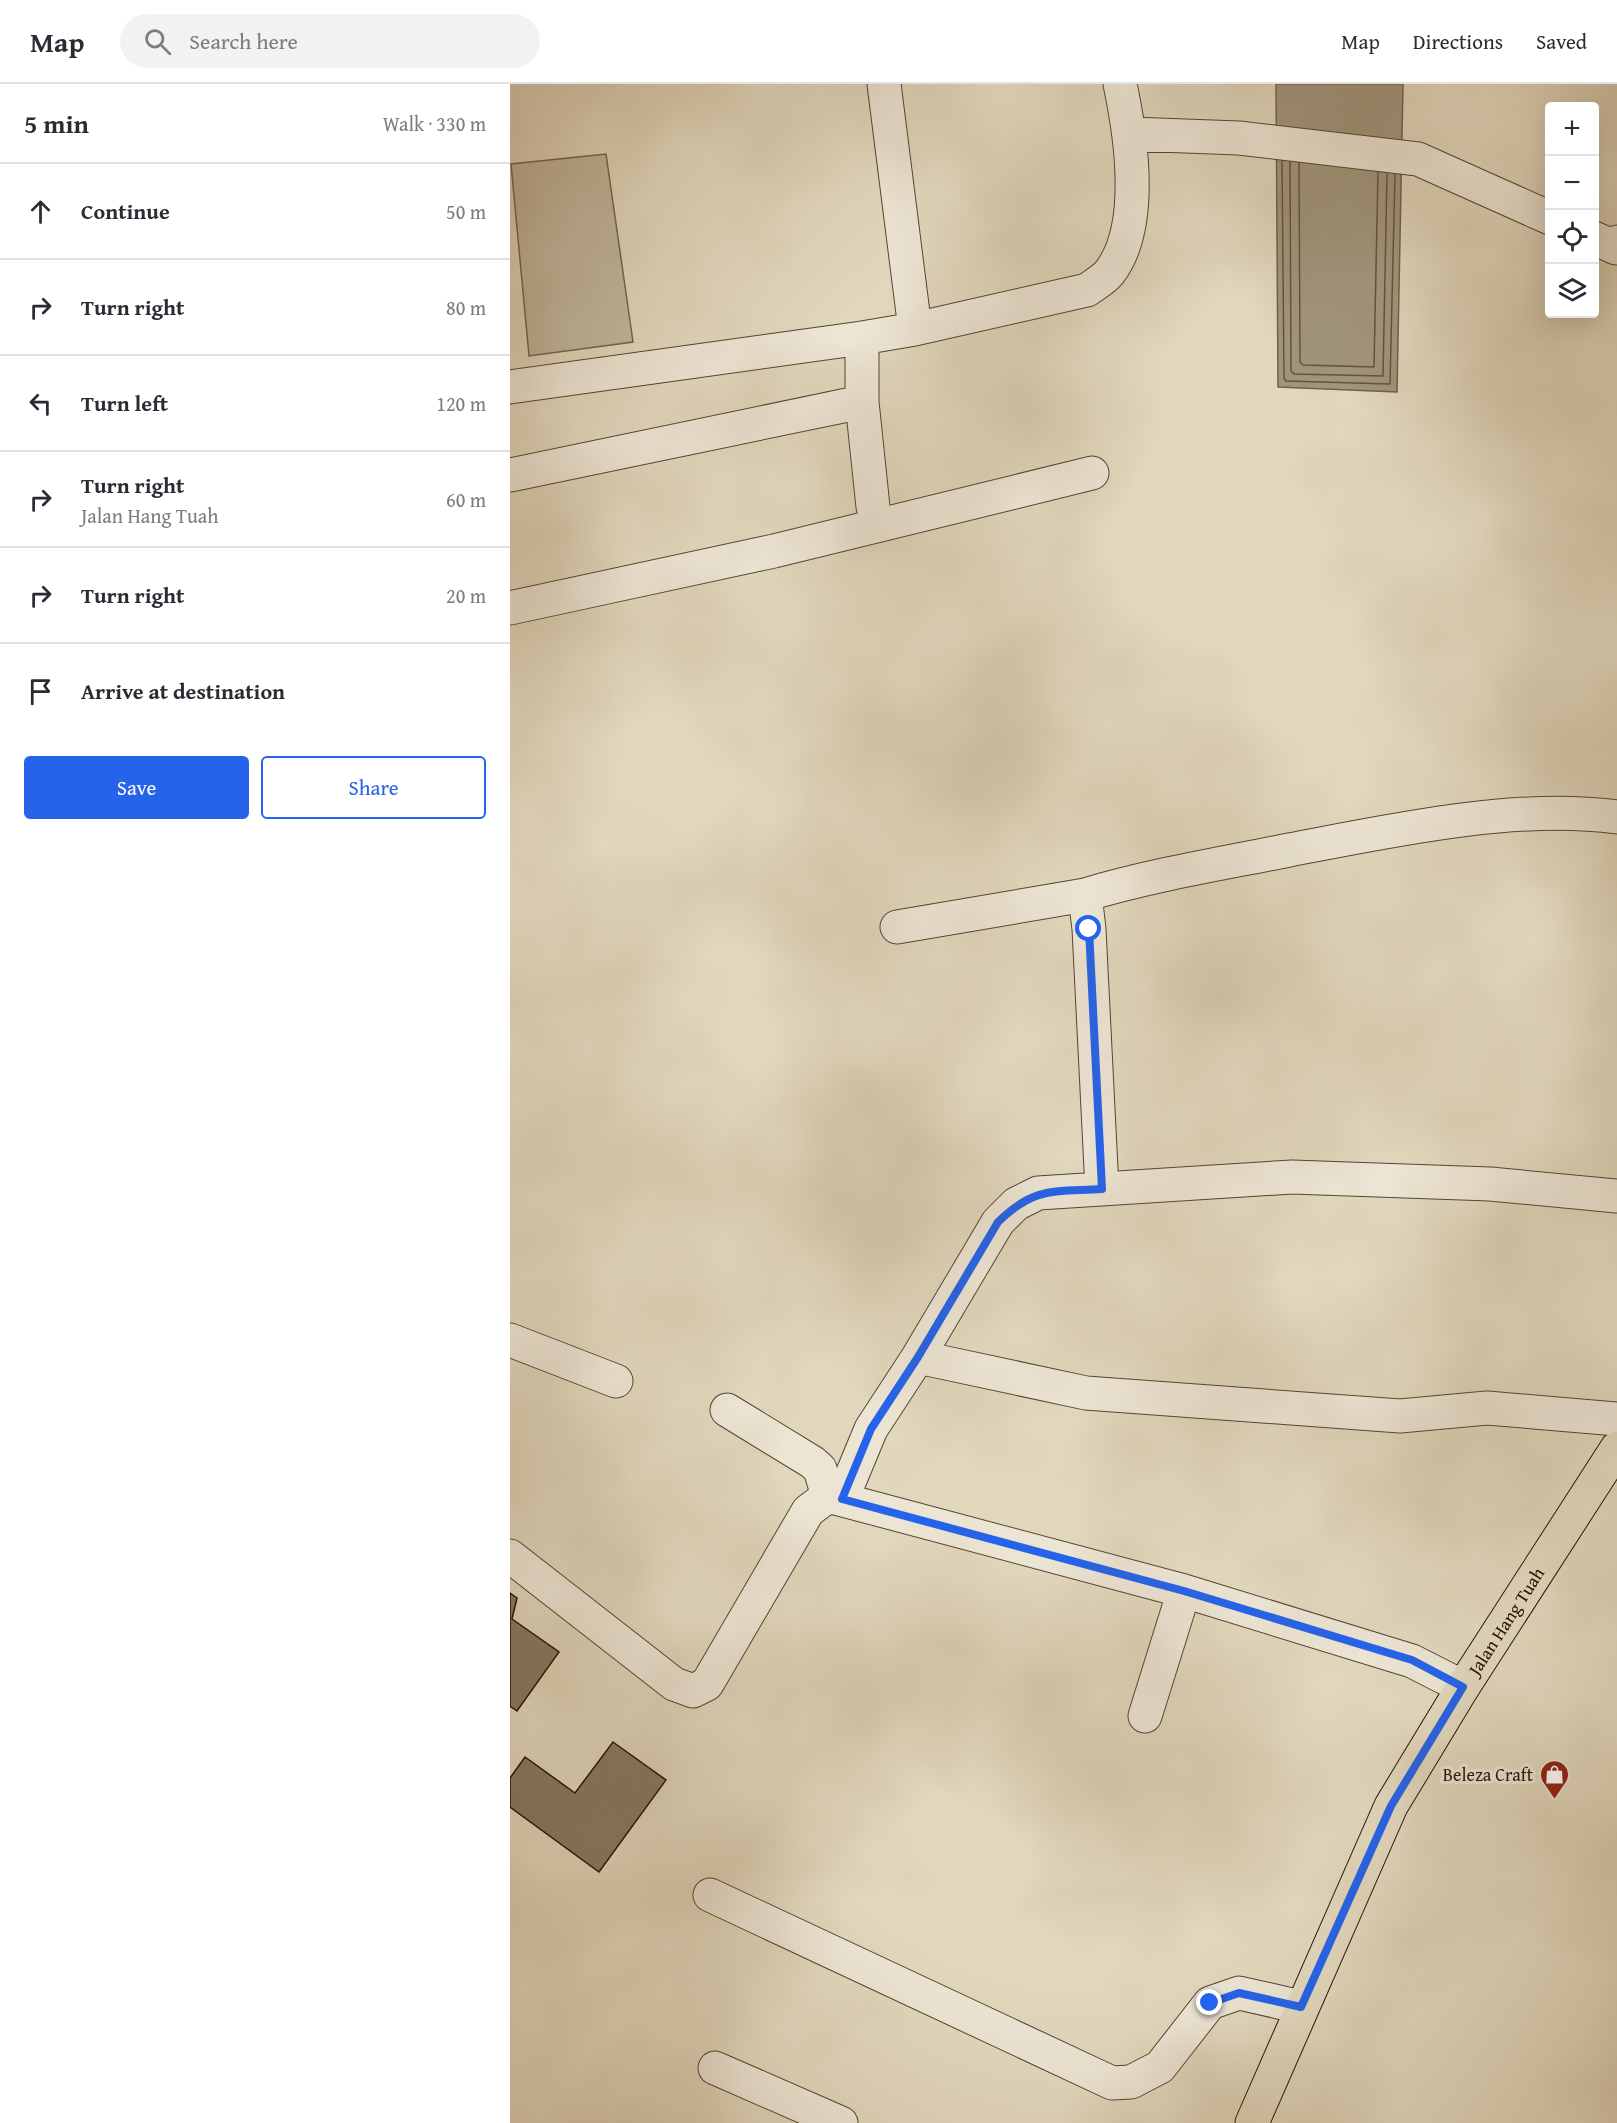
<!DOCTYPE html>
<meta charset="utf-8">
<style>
body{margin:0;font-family:"Gentium Book Plus",serif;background:#f2f2f3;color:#2b2b33}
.controls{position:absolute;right:18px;top:18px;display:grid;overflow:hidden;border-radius:6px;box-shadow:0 6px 24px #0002}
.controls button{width:54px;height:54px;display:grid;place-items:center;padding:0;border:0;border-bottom:2px solid #e1e1e2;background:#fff;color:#2b2b33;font:30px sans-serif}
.stop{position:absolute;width:18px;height:18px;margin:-14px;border:4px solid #2563eb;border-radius:50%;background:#fff}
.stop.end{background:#2563eb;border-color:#fff;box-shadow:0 2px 6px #0008}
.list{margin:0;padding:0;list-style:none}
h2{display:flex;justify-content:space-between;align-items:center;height:78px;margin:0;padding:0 24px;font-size:26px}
h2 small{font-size:20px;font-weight:400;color:#7c7c81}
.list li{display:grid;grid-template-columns:39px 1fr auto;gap:18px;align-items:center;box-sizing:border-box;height:96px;padding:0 24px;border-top:2px solid #e1e1e2}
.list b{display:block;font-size:22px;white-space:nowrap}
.list p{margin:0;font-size:20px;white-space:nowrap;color:#7c7c81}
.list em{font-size:20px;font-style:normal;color:#7c7c81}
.actions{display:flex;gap:12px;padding:18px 24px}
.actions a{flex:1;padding:14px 0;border:2px solid #2563eb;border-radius:6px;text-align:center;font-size:21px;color:#2563eb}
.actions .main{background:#2563eb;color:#fff}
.icon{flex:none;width:33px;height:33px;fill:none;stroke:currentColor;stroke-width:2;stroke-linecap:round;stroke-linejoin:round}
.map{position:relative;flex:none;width:1107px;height:2039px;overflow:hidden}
header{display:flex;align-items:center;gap:36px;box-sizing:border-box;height:84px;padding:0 30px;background:#fff;border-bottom:2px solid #e1e1e2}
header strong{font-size:28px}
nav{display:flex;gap:33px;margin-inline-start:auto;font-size:21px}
.search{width:420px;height:54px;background:#f2f2f3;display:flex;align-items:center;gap:15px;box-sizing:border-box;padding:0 21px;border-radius:33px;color:#7c7c81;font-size:22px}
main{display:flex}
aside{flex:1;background:#fff}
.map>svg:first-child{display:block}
</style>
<header>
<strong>Map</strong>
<div class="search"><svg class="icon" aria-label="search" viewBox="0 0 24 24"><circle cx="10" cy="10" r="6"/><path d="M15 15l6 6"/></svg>Search here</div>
<nav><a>Map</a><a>Directions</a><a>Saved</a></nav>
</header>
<main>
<aside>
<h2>5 min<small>Walk · 330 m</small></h2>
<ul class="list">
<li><svg class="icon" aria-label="ahead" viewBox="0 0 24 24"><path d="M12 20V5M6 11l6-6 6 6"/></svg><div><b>Continue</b></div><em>50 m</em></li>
<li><svg class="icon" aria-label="right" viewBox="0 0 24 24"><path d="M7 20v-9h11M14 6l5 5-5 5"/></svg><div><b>Turn right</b></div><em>80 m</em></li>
<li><svg class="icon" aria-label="left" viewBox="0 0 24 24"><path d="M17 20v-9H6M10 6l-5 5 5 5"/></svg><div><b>Turn left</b></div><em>120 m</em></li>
<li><svg class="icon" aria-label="right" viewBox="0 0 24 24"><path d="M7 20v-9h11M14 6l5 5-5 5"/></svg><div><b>Turn right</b><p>Jalan Hang Tuah</p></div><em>60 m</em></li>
<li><svg class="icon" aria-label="right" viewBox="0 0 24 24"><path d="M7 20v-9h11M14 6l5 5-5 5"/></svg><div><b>Turn right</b></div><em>20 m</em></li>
<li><svg class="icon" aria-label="arrive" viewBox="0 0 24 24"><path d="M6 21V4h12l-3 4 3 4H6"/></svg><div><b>Arrive at destination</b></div></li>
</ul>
<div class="actions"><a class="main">Save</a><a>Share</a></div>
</aside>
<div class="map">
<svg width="1107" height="2039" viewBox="0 0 1107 2039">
<rect width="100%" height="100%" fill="#e1d7bd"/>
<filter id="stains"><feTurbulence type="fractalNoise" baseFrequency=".00333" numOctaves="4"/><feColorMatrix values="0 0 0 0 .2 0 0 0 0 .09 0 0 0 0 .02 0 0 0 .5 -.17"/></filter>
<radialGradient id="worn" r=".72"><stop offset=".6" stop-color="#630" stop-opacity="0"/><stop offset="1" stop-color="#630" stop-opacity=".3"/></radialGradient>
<!-- green -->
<path fill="#c1b69d" stroke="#73654e" stroke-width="1.5" d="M96 70 123 258 19 272 1 80Z"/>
<!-- water -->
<path fill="#a1957d" stroke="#6f614b" stroke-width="1.5" d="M766 0H893L887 308 768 303Z"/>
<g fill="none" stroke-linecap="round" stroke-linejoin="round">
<!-- shore -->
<path stroke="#63543e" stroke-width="1.5" d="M772 77 774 294 776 297 880 300 885 90
M780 78 781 287 784 290 873 292 877 90
M789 79 790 278 793 281 864 283 868 88"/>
</g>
<!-- building -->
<path fill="#877962" stroke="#251400" stroke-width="1.5" d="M0 1509 7 1514 2 1535 49 1568 7 1627 0 1622Z
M103 1658 156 1696 89 1788 0 1723V1694L15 1673 65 1709Z"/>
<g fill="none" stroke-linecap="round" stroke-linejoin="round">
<defs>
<path id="minor" d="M374 0 405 245
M621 50 729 54 908 75 1040 134
M1084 154 1106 164 1107 158
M0 303 352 254 405 245 577 206C584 201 593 196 599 189 635 144 621 52 610 0
M352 318 363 423
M0 391 352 318V254
M0 524 264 467 582 389
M387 843 575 811
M592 1105 579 845 575 811C641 791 710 780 779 766 879 747 1005 719 1107 733
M0 1256 106 1297
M408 1273 576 1309 890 1332 977 1324 1107 1335
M217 1326 302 1378 310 1385 318 1412
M332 1415 361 1345 408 1273 488 1138 506 1120 528 1109 782 1093 980 1100 1107 1112
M0 1472 164 1600 183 1607 197 1600 298 1427 318 1412 674 1507 902 1577 953 1603
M635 1632 674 1507
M200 1811 602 1999 621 1998 650 1983 700 1919 729 1909 791 1923
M205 1984 331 2039"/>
<g id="major">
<path id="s1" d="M742 2039 881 1722 953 1603 1107 1364"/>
</g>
</defs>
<!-- minor casing -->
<use href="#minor" stroke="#54452f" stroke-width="35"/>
<!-- major casing -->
<use href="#major" stroke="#251400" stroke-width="35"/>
<!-- minor -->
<use href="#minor" stroke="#ece5d4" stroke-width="33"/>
<!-- major -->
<use href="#major" stroke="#e1d7bd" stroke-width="33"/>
</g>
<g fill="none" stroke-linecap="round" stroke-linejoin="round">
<!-- route -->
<path stroke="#2563eb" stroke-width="8" d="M579 845 592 1105C544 1108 525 1102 488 1138L408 1273 361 1345 332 1415 674 1507 902 1576 953 1603 881 1722 791 1923 729 1909 700 1919"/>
</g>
<!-- icons -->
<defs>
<symbol id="shop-pin" viewBox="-11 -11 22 30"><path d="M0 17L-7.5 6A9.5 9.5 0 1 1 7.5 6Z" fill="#8f2418" stroke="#ece5d4"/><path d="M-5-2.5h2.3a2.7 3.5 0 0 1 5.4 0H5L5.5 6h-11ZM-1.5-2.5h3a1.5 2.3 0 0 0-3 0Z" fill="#fff"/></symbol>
</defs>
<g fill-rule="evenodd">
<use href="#shop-pin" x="1028" y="1674" width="33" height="45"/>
</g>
<g text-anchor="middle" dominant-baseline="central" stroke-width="6" stroke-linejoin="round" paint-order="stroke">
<!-- street labels -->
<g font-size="18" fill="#251400" stroke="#ece5d4">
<text stroke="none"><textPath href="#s1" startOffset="564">Jalan Hang Tuah</textPath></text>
</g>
<!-- poi labels -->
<g font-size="18" fill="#251400" stroke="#ece5d4" text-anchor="end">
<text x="1023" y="1690">Beleza Craft</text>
</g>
</g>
<rect width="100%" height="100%" filter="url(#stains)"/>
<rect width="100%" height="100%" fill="url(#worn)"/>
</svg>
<div class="controls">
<button>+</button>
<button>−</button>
<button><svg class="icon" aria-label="locate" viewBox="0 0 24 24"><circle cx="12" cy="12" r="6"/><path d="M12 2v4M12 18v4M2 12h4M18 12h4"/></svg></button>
<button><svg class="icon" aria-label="layers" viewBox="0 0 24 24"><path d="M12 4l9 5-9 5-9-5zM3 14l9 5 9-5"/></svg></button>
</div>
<div class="stop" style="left:579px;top:845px"></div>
<div class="stop end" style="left:700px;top:1919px"></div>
</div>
</main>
